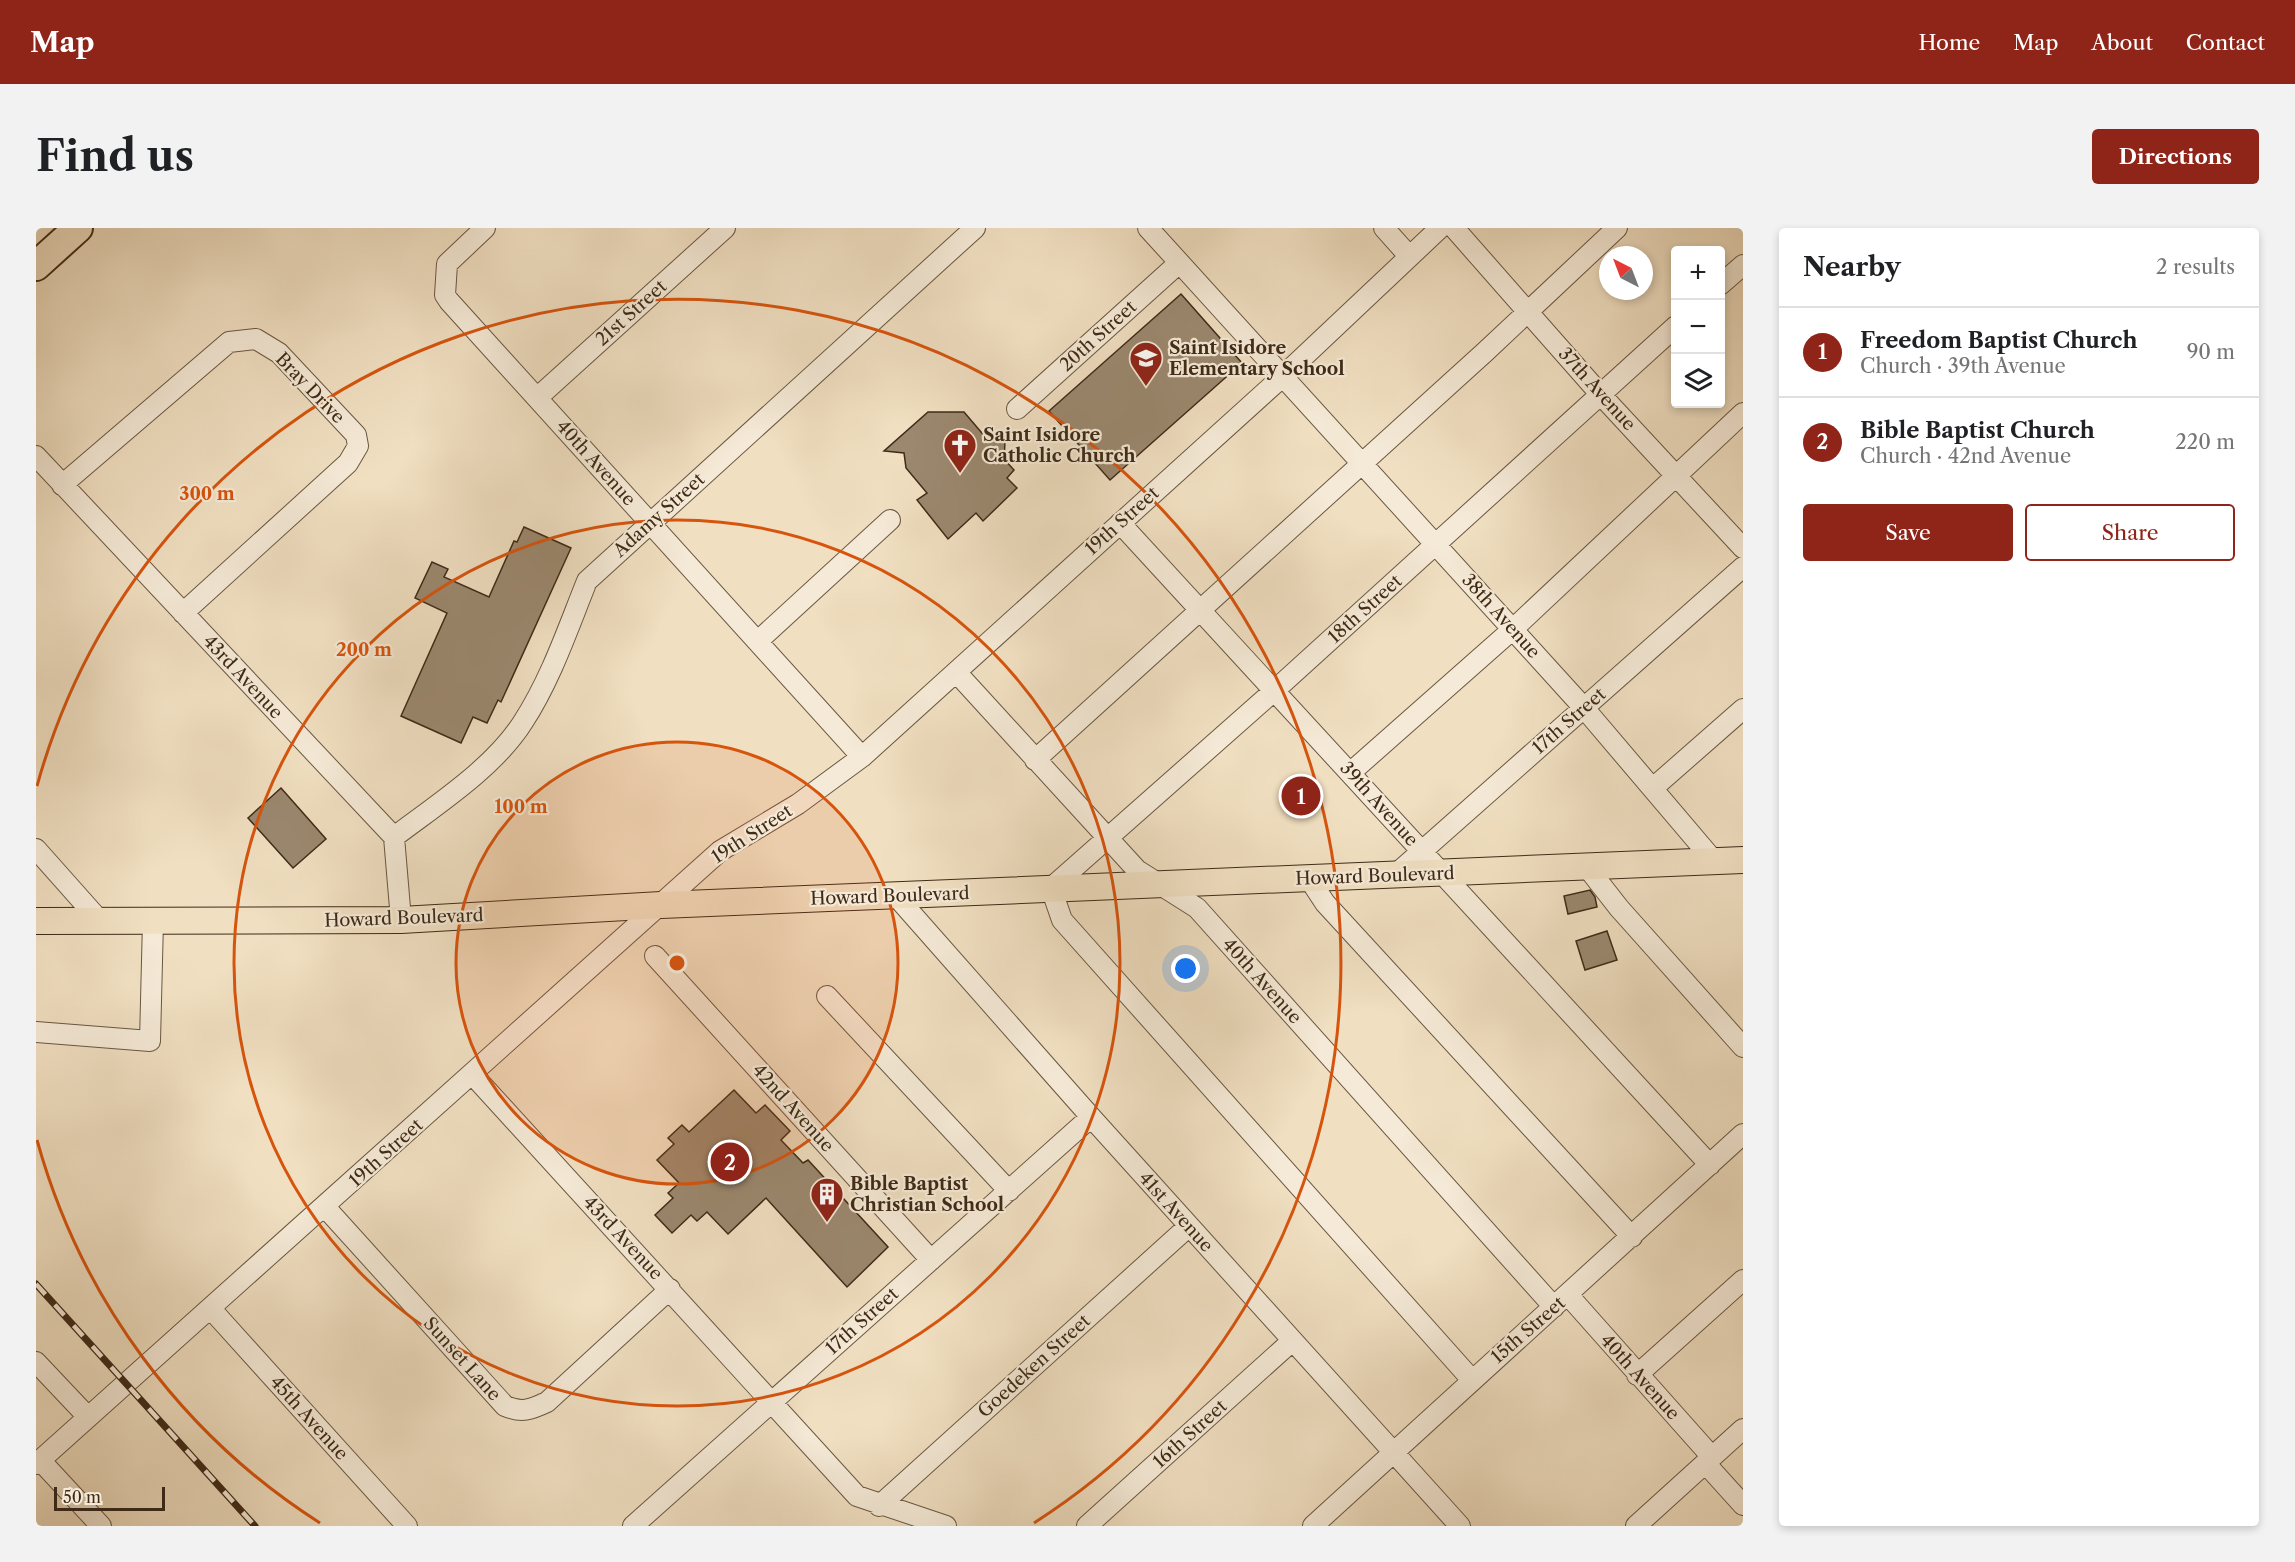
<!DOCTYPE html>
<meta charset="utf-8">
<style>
body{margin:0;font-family:"Libre Caslon Text",serif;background:#f2f2f2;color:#202124}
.controls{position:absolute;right:18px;top:18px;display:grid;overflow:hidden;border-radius:6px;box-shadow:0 3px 9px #0003}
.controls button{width:54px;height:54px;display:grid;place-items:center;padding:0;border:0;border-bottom:2px solid #e0e0e0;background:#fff;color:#202124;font:30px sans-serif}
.compass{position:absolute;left:1563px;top:18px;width:54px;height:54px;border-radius:50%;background:#fff;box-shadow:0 3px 9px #0003;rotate:318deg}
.scale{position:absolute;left:18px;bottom:15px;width:111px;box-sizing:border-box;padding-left:6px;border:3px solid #3e2a17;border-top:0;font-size:16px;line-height:21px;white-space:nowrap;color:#3e2a17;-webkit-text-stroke:4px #f5ead7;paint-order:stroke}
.you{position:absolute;left:1150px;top:741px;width:21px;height:21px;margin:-15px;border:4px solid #fff;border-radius:50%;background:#1a73e8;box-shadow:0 0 0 9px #1a73e833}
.badge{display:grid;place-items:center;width:39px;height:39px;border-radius:50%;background:#8f2418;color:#fff;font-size:20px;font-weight:700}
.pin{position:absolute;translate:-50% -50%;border:3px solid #fff;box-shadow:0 2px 6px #0006}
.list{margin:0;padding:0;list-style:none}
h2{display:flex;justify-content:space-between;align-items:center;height:78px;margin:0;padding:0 24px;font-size:26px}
h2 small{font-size:20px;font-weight:400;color:#757577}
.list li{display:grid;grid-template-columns:39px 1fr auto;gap:18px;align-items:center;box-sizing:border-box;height:90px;padding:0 24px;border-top:2px solid #e0e0e0}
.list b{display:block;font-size:22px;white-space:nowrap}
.list p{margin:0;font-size:20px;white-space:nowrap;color:#757577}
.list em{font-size:20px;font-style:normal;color:#757577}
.actions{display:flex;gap:12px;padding:18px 24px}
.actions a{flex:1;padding:14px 0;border:2px solid #8f2418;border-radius:6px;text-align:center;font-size:21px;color:#8f2418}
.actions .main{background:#8f2418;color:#fff}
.icon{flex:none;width:33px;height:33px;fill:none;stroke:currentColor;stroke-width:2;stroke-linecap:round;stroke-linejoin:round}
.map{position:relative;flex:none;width:1707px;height:1298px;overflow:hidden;border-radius:6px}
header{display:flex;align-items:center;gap:36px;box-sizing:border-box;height:84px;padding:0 30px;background:#8f2418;color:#fff}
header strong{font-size:28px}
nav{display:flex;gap:33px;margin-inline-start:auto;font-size:21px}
.intro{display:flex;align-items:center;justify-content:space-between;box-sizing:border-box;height:144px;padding:0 36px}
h1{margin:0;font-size:42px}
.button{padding:15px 27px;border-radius:6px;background:#8f2418;color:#fff;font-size:21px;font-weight:700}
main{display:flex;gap:36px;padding:0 36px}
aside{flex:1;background:#fff;border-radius:6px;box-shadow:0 3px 9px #0003}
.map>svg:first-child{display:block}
</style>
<header>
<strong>Map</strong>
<nav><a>Home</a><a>Map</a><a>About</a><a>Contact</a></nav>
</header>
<div class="intro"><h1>Find us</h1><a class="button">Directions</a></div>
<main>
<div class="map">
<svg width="1707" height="1298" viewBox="0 0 1707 1298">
<rect width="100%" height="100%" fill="#f0dfc1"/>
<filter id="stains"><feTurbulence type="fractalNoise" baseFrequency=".00333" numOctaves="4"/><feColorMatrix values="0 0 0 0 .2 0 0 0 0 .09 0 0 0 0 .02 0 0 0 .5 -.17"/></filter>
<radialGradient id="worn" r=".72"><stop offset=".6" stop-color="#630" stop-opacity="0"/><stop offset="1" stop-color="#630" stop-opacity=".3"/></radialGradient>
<!-- building -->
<path fill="#9b886f" stroke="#3e2a17" stroke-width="1.5" d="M1145 66 1206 135 1074 252 1013 183Z
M892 184H928L951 211 969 214 968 231 978 242 971 250 981 260 947 293 940 285 912 311 881 272 891 265 870 240 868 225 848 223Z
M488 299 535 320 465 474 462 472 451 495 437 489 425 515 365 488 411 385 379 370 396 334 412 341 408 349 453 369 478 313 481 314Z
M245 560 290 611 257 640 212 590Z
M1554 662 1559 669 1561 679 1532 686 1528 668Z
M1571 703 1581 732 1549 742 1540 713Z
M698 862 720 885 729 877 754 903 745 912 767 935 772 932 852 1019 811 1059 730 970 692 1006 671 984 661 993 655 987 636 1005 619 987 637 970 632 965 643 955 621 932 638 916 632 910 646 897 653 904Z"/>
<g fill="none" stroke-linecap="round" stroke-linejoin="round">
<defs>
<path id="minor" d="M449 0 411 36 409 67 413 73 826 529
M1112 0 1548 480 1678 633
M1348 0 1373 28
M1418 0 1565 167 1707 320
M1684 57 1707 37
M501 170 689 0
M981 181 1143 35
M0 228 358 609 365 692
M26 257 193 114 220 111 243 125 320 207 322 218 312 235 147 385
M1084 295 1674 937
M722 413 854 292
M920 444 1101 642 1161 680 1518 1079
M999 532 1449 124 1581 0
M1314 545 1477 401 1707 185
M1617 560 1707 481
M358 609C400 577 458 540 487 494 515 451 532 400 551 353L939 0
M0 621 64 693
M1551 639 1583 680 1707 819
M1359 647 1707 339
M1272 649 1289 675 1596 1009
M860 668 1055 889 1424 1298
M619 728 895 1032
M791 768 973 963
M0 804 114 813 117 693
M437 847 821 1268 910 1298
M289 979 469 1178C486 1185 494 1182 511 1174L634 1061
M1532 1067 1676 1229
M175 1081 371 1298
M0 1134 51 1188
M1601 1147 1707 1052
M1436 1152 1026 692 1015 660 1239 462 1640 98
M4 1232 65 1298
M0 1236 684 623 762 576 826 529 1246 149 1404 0
M1670 1236 1707 1277
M843 1278 1153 998
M597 1298 1055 889
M1051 1298 1256 1113
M1277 1298 1707 906
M1600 1298 1707 1201"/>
<path id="major" d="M0 693 365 692 625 677 1707 632"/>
<path id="highway" d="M0 38 42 0"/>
</defs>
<!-- minor casing -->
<use href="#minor" stroke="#6a5742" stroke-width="22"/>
<!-- major casing -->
<use href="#major" stroke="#3e2a17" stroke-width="28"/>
<!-- highway casing -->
<use href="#highway" stroke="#3e2a17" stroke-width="32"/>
<!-- minor -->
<use href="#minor" stroke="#f5ead7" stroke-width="20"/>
<!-- major -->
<use href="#major" stroke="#f0dfc1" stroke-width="26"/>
<!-- highway -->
<use href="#highway" stroke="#f0dfc1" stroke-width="28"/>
<defs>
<path id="rail" d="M0 1056 219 1298"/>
</defs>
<!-- rail casing -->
<use href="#rail" stroke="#3e2a17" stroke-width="7"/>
<!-- rail -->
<use href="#rail" stroke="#f5ead7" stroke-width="4.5" stroke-dasharray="14" stroke-linecap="butt"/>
</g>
<!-- distance rings -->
<circle cx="641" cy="735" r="221" fill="#d7540d" fill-opacity=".12"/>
<g fill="none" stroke="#d7540d" stroke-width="3">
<circle cx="641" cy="735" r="221"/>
<circle cx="641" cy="735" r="443"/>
<path d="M284 1295A664 664 0 0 1 1 912M1 558A664 664 0 1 1 998 1295"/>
</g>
<!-- icons -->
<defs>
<symbol id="school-pin" viewBox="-11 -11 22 30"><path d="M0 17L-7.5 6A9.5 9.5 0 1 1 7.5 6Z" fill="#8f2418" stroke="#f5ead7"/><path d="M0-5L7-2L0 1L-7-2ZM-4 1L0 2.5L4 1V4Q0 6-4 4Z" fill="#fff"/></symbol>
<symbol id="church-pin" viewBox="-11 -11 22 30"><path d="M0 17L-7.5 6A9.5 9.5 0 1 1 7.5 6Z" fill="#8f2418" stroke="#f5ead7"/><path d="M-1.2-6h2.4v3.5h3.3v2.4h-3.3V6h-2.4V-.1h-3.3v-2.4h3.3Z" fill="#fff"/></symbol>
<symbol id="building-pin" viewBox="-11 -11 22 30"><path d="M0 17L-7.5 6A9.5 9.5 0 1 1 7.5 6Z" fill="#8f2418" stroke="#f5ead7"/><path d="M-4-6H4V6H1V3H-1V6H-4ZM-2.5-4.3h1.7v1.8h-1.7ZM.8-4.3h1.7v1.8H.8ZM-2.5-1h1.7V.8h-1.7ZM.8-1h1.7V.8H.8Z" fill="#fff"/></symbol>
</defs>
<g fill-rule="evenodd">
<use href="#school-pin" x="1091" y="111" width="38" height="52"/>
<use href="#church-pin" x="905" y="198" width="38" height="52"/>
<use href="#building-pin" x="772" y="947" width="38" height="52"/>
</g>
<g text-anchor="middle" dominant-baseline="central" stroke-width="4.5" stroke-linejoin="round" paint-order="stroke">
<!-- street labels -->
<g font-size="18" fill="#3e2a17" stroke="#f5ead7">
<text transform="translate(595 85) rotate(-42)">21st Street</text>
<text transform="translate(1062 108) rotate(-42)">20th Street</text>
<text transform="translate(274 160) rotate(46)">Bray Drive</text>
<text transform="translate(1561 161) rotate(48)">37th Avenue</text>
<text transform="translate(560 235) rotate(48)">40th Avenue</text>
<text transform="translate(623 287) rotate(-42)">Adamy Street</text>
<text transform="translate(1086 293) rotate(-42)">19th Street</text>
<text transform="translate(1329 381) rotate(-42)">18th Street</text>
<text transform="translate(1465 388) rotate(48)">38th Avenue</text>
<text transform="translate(207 449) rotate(47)">43rd Avenue</text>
<text transform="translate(1533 493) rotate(-41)">17th Street</text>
<text transform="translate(1343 576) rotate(48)">39th Avenue</text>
<text transform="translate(716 606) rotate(-33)">19th Street</text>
<text transform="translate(1339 648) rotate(-2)">Howard Boulevard</text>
<text transform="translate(854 668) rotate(-2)">Howard Boulevard</text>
<text transform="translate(368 690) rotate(-2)">Howard Boulevard</text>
<text transform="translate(1226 753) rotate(48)">40th Avenue</text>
<text transform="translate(757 880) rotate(48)">42nd Avenue</text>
<text transform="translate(350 925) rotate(-42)">19th Street</text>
<text transform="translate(1140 984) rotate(48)">41st Avenue</text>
<text transform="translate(587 1010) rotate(47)">43rd Avenue</text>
<text transform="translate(826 1093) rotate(-42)">17th Street</text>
<text transform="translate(1492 1102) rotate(-41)">15th Street</text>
<text transform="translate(426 1131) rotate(48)">Sunset Lane</text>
<text transform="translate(998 1138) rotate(-42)">Goedeken Street</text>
<text transform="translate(1604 1149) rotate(48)">40th Avenue</text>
<text transform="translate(273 1190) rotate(48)">45th Avenue</text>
<text transform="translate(1154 1206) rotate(-42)">16th Street</text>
</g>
<!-- poi labels -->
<g font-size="18" font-weight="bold" fill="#3e2a17" stroke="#f5ead7" text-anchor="start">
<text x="1133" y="120">Saint Isidore<tspan x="1133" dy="21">Elementary School</tspan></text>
<text x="947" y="207">Saint Isidore<tspan x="947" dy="21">Catholic Church</tspan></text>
<text x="814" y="956">Bible Baptist<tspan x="814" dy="21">Christian School</tspan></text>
</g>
</g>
<circle cx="641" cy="735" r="9" fill="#d7540d" stroke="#f5ead7" stroke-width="3"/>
<g font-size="18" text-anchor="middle" font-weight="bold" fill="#d7540d" stroke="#f5ead7" stroke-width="4.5" stroke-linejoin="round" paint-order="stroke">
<text x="171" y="272">300 m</text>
<text x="328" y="428">200 m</text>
<text x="485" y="585">100 m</text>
</g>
<rect width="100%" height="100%" filter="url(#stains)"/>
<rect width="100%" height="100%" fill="url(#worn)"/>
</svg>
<div class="controls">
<button>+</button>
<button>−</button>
<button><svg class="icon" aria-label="layers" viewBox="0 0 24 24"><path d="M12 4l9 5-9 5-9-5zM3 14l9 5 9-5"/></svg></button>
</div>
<svg class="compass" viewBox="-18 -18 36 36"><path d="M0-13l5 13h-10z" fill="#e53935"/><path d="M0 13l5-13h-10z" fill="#757577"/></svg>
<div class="scale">50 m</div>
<div class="you"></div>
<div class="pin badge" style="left:1265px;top:568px">1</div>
<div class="pin badge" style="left:694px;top:934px">2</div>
</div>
<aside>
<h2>Nearby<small>2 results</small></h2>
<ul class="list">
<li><span class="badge">1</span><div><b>Freedom Baptist Church</b><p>Church · 39th Avenue</p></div><em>90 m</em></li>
<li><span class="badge">2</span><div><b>Bible Baptist Church</b><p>Church · 42nd Avenue</p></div><em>220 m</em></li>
</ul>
<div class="actions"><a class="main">Save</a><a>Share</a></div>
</aside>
</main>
